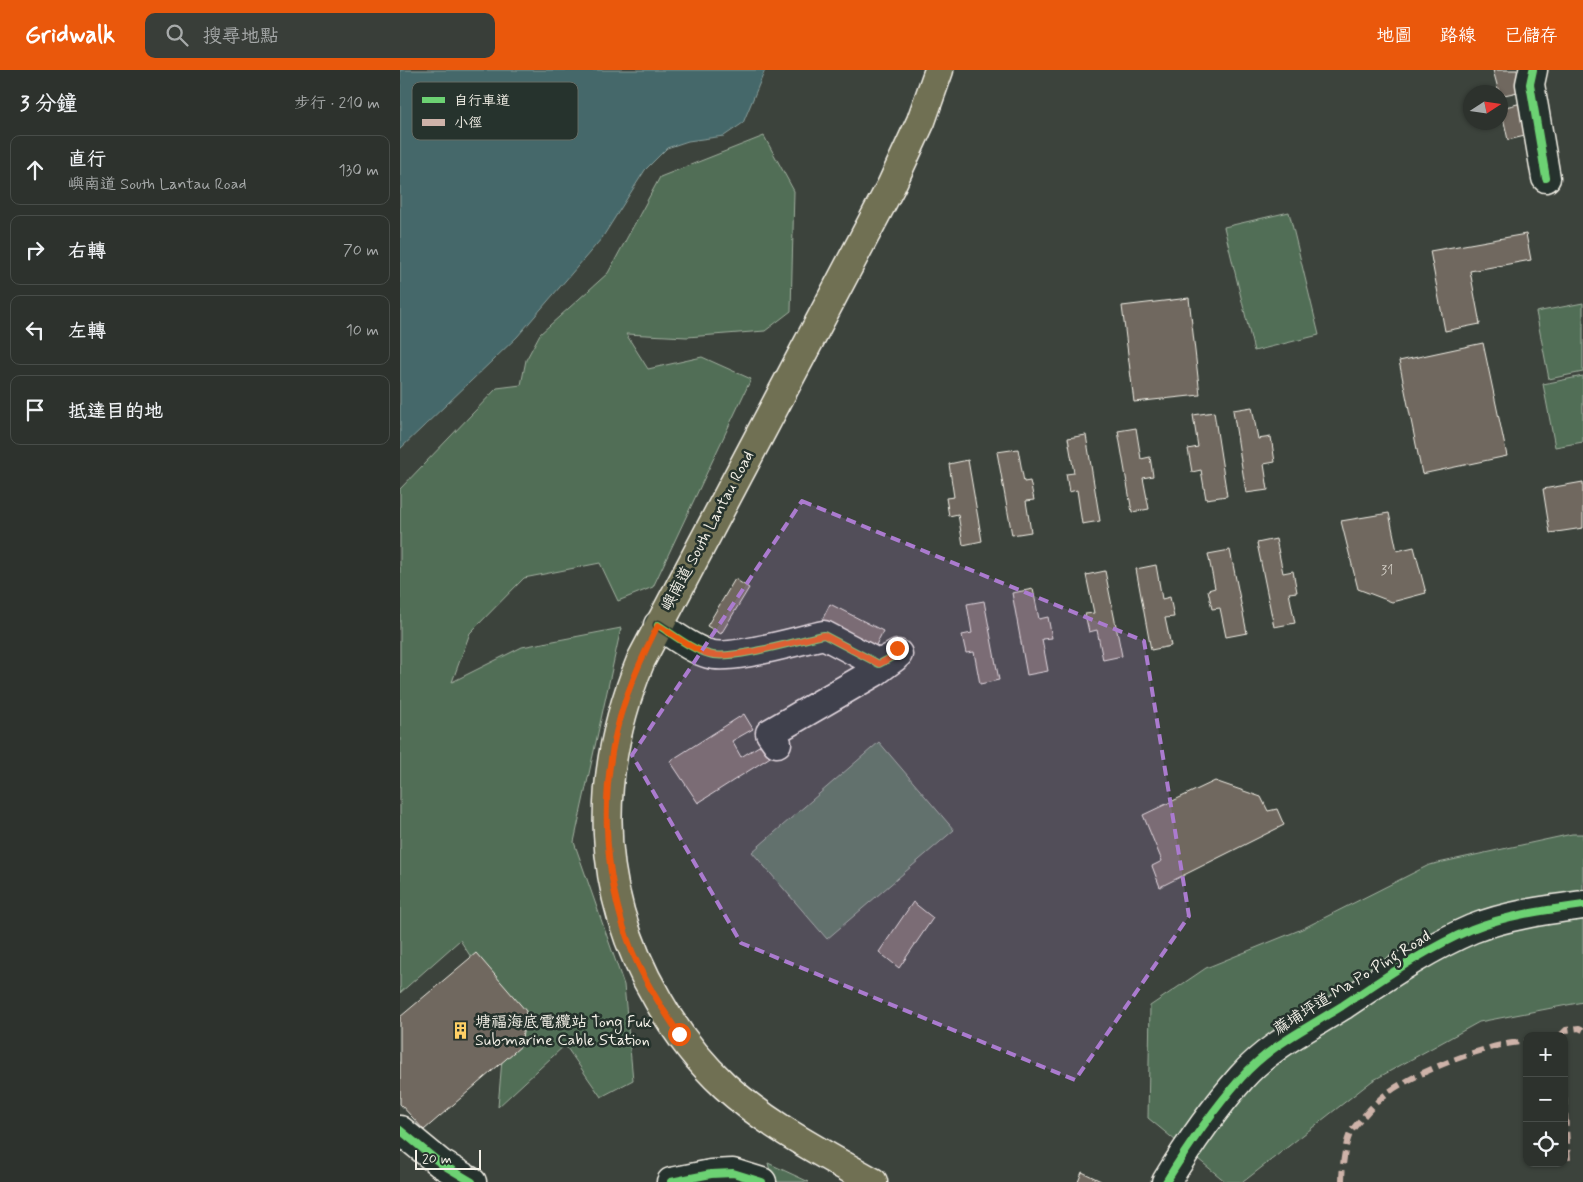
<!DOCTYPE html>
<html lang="zh-TW">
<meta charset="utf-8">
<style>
body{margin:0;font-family:Mynerve,"LXGW WenKai TC",sans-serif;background:#393e39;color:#f1f3f6}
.controls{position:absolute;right:15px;bottom:15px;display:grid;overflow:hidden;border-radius:10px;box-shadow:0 1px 4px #0004}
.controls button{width:45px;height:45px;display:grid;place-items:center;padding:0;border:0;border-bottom:1px solid #484d49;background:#2d322d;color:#f1f3f6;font:25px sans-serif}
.compass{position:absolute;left:1063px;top:15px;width:45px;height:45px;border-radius:50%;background:#2d322d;box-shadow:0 1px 4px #0004;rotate:78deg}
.scale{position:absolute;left:15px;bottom:12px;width:66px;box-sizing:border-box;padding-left:5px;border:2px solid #f4f1e8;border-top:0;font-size:14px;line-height:18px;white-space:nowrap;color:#f4f1e8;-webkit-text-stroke:4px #26332d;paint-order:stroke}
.stop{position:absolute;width:15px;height:15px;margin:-11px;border:4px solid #ea580c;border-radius:50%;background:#fff}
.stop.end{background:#ea580c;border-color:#fff;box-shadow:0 1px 5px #0008}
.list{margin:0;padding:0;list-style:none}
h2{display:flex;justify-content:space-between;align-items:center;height:65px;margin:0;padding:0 20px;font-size:21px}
h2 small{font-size:16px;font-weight:400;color:#a7aaaa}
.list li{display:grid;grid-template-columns:32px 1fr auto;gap:15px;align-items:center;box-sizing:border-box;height:70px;margin:0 10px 10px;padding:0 10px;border:1px solid #484d49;border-radius:10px}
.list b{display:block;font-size:19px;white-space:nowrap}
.list p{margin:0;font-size:16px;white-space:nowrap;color:#a7aaaa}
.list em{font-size:16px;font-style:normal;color:#a7aaaa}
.icon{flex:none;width:28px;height:28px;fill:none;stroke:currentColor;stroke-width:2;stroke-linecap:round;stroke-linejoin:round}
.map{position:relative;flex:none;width:1183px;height:1112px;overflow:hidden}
header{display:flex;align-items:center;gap:30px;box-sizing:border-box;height:70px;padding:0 25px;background:#ea580c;color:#fff}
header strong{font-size:24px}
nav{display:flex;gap:28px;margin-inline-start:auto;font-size:18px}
.search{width:350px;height:45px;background:#393e39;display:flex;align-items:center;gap:12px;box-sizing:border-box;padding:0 18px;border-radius:10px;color:#a7aaaa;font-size:19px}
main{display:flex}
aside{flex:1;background:#2d322d}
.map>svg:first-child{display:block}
</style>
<header>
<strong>Gridwalk</strong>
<div class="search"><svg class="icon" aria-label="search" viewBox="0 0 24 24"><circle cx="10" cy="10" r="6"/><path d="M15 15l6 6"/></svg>搜尋地點</div>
<nav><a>地圖</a><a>路線</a><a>已儲存</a></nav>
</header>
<main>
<aside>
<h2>3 分鐘<small>步行 · 210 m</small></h2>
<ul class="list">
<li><svg class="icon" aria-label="ahead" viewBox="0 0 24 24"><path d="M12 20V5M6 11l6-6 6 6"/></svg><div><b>直行</b><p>嶼南道 South Lantau Road</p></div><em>130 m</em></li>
<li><svg class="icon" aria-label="right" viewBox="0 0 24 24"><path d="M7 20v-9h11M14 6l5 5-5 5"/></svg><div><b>右轉</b></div><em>70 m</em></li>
<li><svg class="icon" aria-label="left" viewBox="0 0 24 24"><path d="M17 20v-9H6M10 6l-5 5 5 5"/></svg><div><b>左轉</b></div><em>10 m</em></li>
<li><svg class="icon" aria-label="arrive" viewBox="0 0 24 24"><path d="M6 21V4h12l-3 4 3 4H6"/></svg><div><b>抵達目的地</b></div></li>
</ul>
</aside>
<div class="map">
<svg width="1183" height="1112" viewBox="0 0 1183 1112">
<rect width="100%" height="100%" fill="#3c433c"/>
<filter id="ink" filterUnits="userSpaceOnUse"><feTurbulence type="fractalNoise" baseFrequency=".02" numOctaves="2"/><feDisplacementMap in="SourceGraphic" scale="10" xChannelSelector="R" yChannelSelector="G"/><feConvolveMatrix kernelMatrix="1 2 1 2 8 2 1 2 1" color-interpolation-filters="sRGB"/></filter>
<g filter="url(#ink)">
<!-- green -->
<path fill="#516e57" stroke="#a2b0a0" d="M364 66 394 121 391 241 365 261 287 267 226 264 248 299 302 287 351 309 253 517 218 531 200 493 124 508 70 563 52 612 122 577 221 558 174 772 224 915 233 1010 201 1027 165 975 98 1037 106 942 60 870 0 923V419L97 318 121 315 126 290 140 264 208 203 260 107Z
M889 142 919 265 854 281 824 157Z
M1183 233V302L1149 309 1136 242Z
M1183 306V372L1155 377 1143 314Z
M479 672 554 760 427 869 352 782Z
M1172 764H1183V932L1079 952 972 1011 843 1112H826L748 1048 750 936 806 898 902 859 1029 795Z
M368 1093 409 1112H373Z"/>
<!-- water -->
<path fill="#44686a" stroke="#8a9f9c" d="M0 0H365L343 53 324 66 288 71 267 78 245 100 202 168 117 267 0 379Z"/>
<!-- building -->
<path fill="#6f685f" stroke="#f4f1e8" d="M1093 0H1117L1122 21 1100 26Z
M1122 33 1129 65 1108 70 1101 38Z
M1126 164 1131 190 1070 201 1080 254 1045 261 1030 181Z
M789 228 800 325 734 332 722 236Z
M1083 273 1107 386 1022 404 999 291Z
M852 337 858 369 871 367 875 392 864 394 868 420 846 423 833 340Z
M814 342 827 426 806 429 801 400 792 402 788 379 798 377 793 345Z
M736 358 741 389 750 387 753 406 743 408 749 439 732 442 718 361Z
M686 365 700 451 682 454 677 420 669 422 666 404 674 403 668 368Z
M618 379 624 412 630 411 634 430 626 431 631 462 612 465 597 382Z
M568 390 582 471 563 475 558 444 549 446 546 428 554 427 549 394Z
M1183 412V458L1150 463 1143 419Z
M989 443 997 481 1014 477 1026 523 992 532 958 519 941 451Z
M876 469 883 503 893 501 897 522 889 523 895 553 874 557 857 473Z
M830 480 847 563 826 567 820 538 812 539 808 520 815 518 808 484Z
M756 495 762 529 770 527 774 547 765 548 771 576 751 580 736 499Z
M705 501 722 586 703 590 697 560 689 562 685 544 694 543 686 505Z
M335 509 349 518 321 564 307 556Z
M633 519 639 549 648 547 652 568 642 569 648 601 627 605 612 523Z
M584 531 599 610 580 614 574 582 566 583 562 565 572 563 567 534Z
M430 534 483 561 473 581 420 554Z
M344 644 353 659 332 671 341 687 364 673 372 686 298 733 270 691Z
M815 711 861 727 868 741 877 739 884 755 760 817 752 796 762 791 743 745Z
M513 832 533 848 499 898 479 882Z
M76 883 126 941 121 976 24 1060 0 1034V947Z
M682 1102 701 1111 700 1112H678Z"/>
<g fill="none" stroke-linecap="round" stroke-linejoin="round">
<defs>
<path id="minor" d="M1133 0 1130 14 1146 108
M258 555C274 565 291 579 309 584 331 591 399 570 424 565L479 594 498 584
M377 673 370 663 475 602 495 587
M0 1060 40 1093 72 1112
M271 1112 311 1104 333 1103 362 1112
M766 1112C788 1076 813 1040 841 1008 869 976 907 958 942 936 984 908 1025 879 1072 859 1107 845 1146 840 1183 835"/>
<path id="major" d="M473 1112C422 1083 369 1056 325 1016 298 991 276 962 258 930 194 821 194 705 241 590L491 116 521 51 539 0"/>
</defs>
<!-- minor casing -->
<use href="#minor" stroke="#f4f1e8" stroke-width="31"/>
<!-- major casing -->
<use href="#major" stroke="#f4f1e8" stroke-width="31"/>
<!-- minor -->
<use href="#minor" stroke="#26332d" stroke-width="28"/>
<!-- major -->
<use href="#major" stroke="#706f52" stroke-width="28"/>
<!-- quiet -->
<path stroke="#ceb3a9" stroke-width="6" stroke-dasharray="12 6" stroke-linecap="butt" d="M1160 966 1166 960 1179 958 1183 960
M1164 1026 1168 1090
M942 1112C942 1099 945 1070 952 1060 960 1050 978 1029 989 1022 1014 1003 1096 970 1127 972"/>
<defs>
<path id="cycleway" d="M1133 0 1130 14 1146 108
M258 555C274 565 291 579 309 584 331 591 399 570 424 565L479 594 498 584
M0 1060 40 1093 72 1112
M271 1112 311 1104 333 1103 362 1112
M766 1112C788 1076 813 1040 841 1008 869 976 907 958 942 936 984 908 1025 879 1072 859 1107 845 1146 840 1183 835"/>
</defs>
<!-- cycleway casing -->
<use href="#cycleway" stroke="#26332d" stroke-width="11"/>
<!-- cycleway -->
<use href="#cycleway" stroke="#6cd273" stroke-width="8"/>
</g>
</g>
<g fill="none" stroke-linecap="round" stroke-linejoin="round" filter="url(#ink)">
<!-- route -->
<path stroke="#ea580c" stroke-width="6" d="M279 964C262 938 244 910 232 881 201 802 198 709 226 628 235 603 246 579 258 555 274 565 291 579 309 584 331 591 399 570 424 565L479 594 498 584 497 578"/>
</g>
<!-- marked area -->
<path fill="#ab7bcf" fill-opacity="0.2" stroke="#ab7bcf" stroke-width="4" stroke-dasharray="10 6" stroke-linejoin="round" d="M402 431 744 571 789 846 675 1010 341 873 232 685Z"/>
<!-- icons -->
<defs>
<symbol id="building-bare" viewBox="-9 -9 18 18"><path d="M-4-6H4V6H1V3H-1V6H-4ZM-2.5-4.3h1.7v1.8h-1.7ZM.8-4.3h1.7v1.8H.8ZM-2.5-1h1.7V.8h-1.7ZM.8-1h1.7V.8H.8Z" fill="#ffd166" stroke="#26332d" stroke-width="2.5" paint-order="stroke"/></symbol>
</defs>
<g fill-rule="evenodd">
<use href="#building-bare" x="48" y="948" width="25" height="25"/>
</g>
<g text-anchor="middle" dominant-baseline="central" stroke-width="5" stroke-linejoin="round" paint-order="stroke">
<!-- number labels -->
<g font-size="14" fill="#d3cfc6">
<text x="987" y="500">31</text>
</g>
<!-- street labels -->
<g font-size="16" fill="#f4f1e8" stroke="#26332d">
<text transform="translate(308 461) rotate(-62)">嶼南道 South Lantau Road</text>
<text transform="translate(952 913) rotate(-32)">蔴埔坪道 Ma Po Ping Road</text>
</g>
<!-- poi labels -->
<g font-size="16" fill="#f4f1e8" stroke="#26332d" text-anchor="start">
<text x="75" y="952">塘福海底電纜站 Tong Fuk<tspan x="75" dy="18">Submarine Cable Station</tspan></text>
</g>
</g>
<!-- legend -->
<rect x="12" y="12" width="166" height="58" rx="8" fill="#26332d" stroke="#646c65" stroke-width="1"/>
<rect x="22" y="27" width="23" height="6" fill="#6cd273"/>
<rect x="22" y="49" width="23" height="7" fill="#ceb3a9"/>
<g font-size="14" fill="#f4f1e8">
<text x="54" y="35">自行車道</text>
<text x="54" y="57">小徑</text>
</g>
</svg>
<div class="controls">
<button>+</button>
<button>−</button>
<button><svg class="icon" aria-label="locate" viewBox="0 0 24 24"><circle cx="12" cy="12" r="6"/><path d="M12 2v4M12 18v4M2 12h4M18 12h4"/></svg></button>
</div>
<svg class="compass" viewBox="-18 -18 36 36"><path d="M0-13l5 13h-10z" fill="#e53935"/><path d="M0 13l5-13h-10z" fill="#a7aaaa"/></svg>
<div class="scale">20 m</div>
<div class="stop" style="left:279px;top:964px"></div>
<div class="stop end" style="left:497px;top:578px"></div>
</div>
</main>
